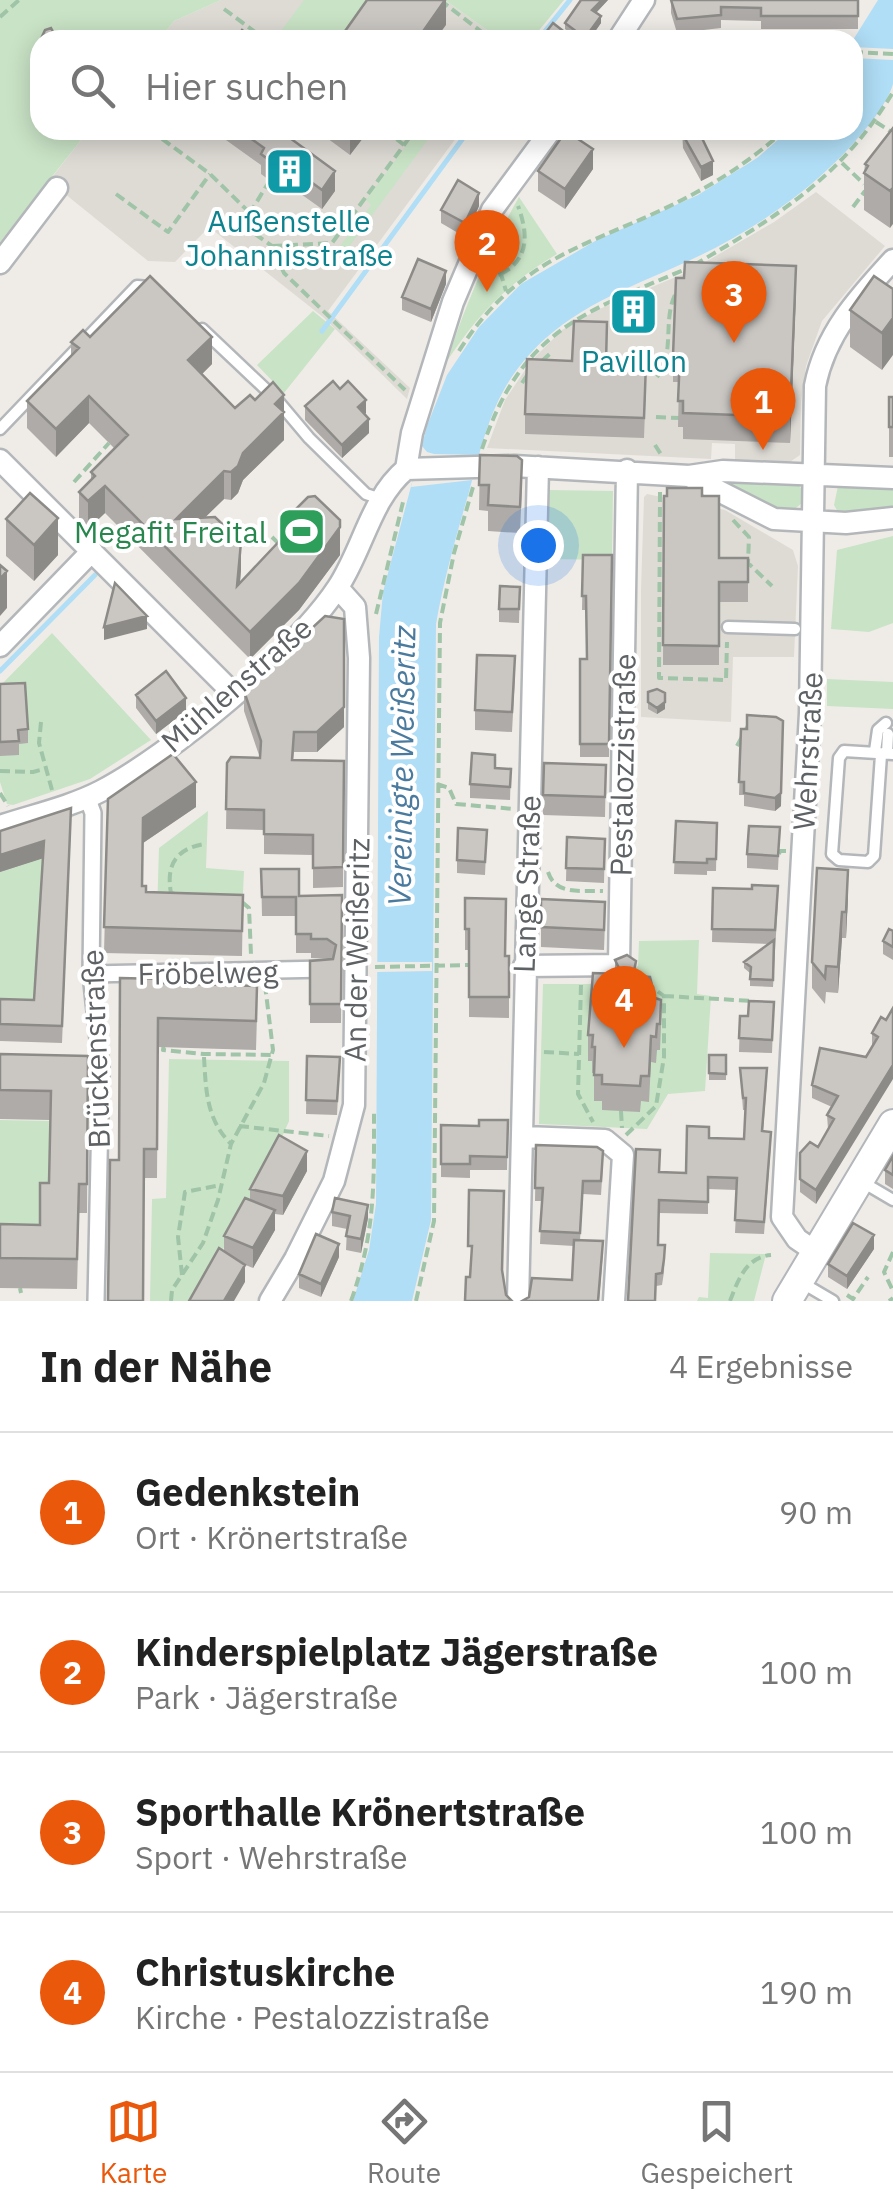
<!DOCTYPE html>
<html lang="de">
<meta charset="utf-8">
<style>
body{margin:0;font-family:"IBM Plex Sans",sans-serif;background:#f2f2f2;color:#222}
.you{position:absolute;left:538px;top:545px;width:35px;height:35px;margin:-25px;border:8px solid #fff;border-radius:50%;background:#1a73e8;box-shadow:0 0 0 15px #1a73e833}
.badge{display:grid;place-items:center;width:65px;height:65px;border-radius:50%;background:#ea580c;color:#fff;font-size:32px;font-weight:700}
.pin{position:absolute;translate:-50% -82px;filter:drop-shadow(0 2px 5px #0008)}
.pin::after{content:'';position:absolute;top:52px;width:35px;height:30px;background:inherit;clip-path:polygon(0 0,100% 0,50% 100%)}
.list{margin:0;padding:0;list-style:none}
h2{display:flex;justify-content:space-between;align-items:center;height:130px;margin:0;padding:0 40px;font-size:42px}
h2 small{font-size:32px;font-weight:400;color:#767676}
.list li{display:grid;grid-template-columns:65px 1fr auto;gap:30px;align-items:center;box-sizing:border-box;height:160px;padding:0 40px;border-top:2px solid #e0e0e0}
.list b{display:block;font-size:38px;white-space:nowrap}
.list p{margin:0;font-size:32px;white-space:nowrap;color:#767676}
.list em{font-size:32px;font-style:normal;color:#767676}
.icon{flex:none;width:55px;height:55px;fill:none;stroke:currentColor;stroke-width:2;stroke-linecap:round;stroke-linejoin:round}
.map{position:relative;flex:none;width:893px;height:1301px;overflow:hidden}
.search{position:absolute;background:#fff;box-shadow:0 5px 25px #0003;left:30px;right:30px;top:30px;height:110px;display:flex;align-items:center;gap:25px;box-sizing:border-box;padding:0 35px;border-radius:30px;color:#767676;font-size:38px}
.sheet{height:770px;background:#fff}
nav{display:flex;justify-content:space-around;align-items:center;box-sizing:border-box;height:140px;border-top:2px solid #e0e0e0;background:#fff;font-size:28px;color:#767676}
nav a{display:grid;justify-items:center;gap:5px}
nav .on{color:#ea580c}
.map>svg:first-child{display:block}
</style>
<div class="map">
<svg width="893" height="1301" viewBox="0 0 893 1301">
<rect width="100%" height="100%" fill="#efece7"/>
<!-- education -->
<path fill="#dedbd5" d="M221 0H445L501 40H159L174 21Z
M89 130H462L328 311 410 388 407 399 323 317 209 227 175 262 148 261 49 181Z
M816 192 885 246 822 321 806 366 801 402 800 455 787 464 735 461V444L712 443 711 459 487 448 505 400 531 361 562 330 597 310 690 271 774 222Z
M647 494 725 510 793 550 798 566 794 657H733L731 722 641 717V589L644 497Z"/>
<!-- green -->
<path fill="#c9e3c6" d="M0 0H221L174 21 159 40H40V130H89L0 242Z
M304 0H373L345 40H285L278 35Z
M445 0H564L531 40H501Z
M418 130H435L340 259 334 254 371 205 366 200Z
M519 197 557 254C507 284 479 313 447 361 466 303 489 250 519 197Z
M313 311 335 329 284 393 257 365Z
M732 478 794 481 801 488 802 503 791 512 758 506 729 490 727 484Z
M893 484V511L850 515 838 512 834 505 838 486Z
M549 490 613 491 612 560 548 559Z
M893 536V623L869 632 831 629 837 550Z
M52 633 151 740 90 779 13 805 7 804 0 782V686Z
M827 679 893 682V709L827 706Z
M208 811 206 868 244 871 242 914 157 912 159 848Z
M44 858 36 1002 0 1016V872Z
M699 940 697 994 711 996 705 1091 668 1094 647 1129 539 1124 543 984H610L638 966 639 941Z
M169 1059 289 1061V1121L276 1151 195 1301H150L152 1199 166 1198Z
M0 1120 51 1121 49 1213 40 1248 0 1254Z
M710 1253 766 1254 754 1301H697L699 1297 708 1298Z"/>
<!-- water -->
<path fill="#b0def6" d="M878 0H893C893 21 893 66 893 84 887 105 865 130 851 146 805 196 746 235 684 263 627 289 572 307 529 355 492 395 483 441 469 492 456 536 444 579 436 624L431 1220 412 1301H353L369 1250 376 1204 379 637 383 592 427 426 447 375 479 327 521 284 597 240 698 195 757 158 789 130H853V40Z"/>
<!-- pier -->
<path fill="#efece7" d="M853 47 893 49V60L853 58Z
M422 446 427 452 434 454 478 455 472 480 411 487Z
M376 962H432V971L376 972Z"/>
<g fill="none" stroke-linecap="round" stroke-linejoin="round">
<!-- stream -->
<path stroke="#b0def6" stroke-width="5" d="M538 40 570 0
M322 331 469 130
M0 671 95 575"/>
<defs>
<path id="service" d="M202 329 277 400 309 438 366 494 381 499
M0 429 137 286 151 287
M728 627 795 629
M875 751 878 730 886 723
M887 753 888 734
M881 755 874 856 868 862 839 860 832 854 839 758 844 751 893 754
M859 1180 893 1200
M799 1281 833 1301"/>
<path id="pedestrian" d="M87 797 93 813 91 974 101 1067 96 1301
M91 974 326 969"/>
<path id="minor" d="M618 40 644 0
M0 263 57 188
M0 460 234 694
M406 469 514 466 689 476 723 471 893 478
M406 469 412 433 453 302 492 210 551 130
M689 476 774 519 846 523 893 518
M0 646 92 551
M0 826C33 815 70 807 101 791 170 755 296 651 338 587 363 549 371 498 406 469
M524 966 619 965 627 470
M524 1137 605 1140 623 1155 614 1301
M816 1252 797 1239 782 1217 810 713 815 386C825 334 858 298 893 260
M270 1301 295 1259 334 1181 354 1105 359 658 355 607 338 588
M518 1301 538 467"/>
<path id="secondary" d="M787 1301 893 1124"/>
</defs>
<!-- service casing -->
<use href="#service" stroke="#b4b7ba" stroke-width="15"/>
<!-- pedestrian casing -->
<use href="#pedestrian" stroke="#b4b7ba" stroke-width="20"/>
<!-- minor casing -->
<use href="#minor" stroke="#b4b7ba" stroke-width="25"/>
<!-- secondary casing -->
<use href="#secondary" stroke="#b3b6ba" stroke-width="32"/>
<!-- path -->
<path stroke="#a0c4a7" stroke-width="4" stroke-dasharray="10 5" stroke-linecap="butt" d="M440 0 483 33 478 40
M224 9 266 40
M0 17 19 0
M853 52 893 54
M876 122 893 133
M150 130 210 174 250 213
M404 145 415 130
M842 163 864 184
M270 180 250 213 255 234 272 246 284 273 405 390
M116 194 168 232 210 174
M853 207 865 191
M273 246 332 243 404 145 385 130
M694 265C777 217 843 176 893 92
M501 274C530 259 528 233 518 206
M484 279 501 274 506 291
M459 351C524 248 601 245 697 192 729 175 758 154 785 130
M542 361 553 351
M657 377C677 351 660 315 679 288
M522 383 528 374
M656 417 679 418
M655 445 662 456
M482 449C520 332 582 313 686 269
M74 482 109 443
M660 492 659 678 726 680 727 642
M733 520 749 537 748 563 772 586
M272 537 280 545
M238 546 245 538
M376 614 403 502
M41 722 39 743 52 790
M737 746 749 724
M0 771 33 772 44 769
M437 784 449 788 456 804 514 809
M0 793 8 806
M779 854 780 851H786
M548 872C556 896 581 890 603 891
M175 894 171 893C166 866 175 849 204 844
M242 902 249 908 251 955
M375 967 470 965
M581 985 578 1094 593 1122
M664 996 754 1001
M164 1043 163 1050 204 1054 271 1055
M544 1052 579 1054
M204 1057C206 1090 206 1119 231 1144
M621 1111 622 1128
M239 1126 329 1136
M626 1135 656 1106 664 1057V996L649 985
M893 1252 884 1272 893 1291
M182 1275 178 1237 185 1192 221 1185
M20 1288 21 1293
M847 1295 853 1299 868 1277
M171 1301 172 1290 203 1243 218 1200 231 1144 264 1083 273 1050 265 985
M351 1301C376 1231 374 1181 374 1109
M416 1301 434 1221 440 623 454 553 473 487
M730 1301C738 1280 746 1257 771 1255
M889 1301 893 1298"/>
<!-- service -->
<use href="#service" stroke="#fff" stroke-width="10"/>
<!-- pedestrian -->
<use href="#pedestrian" stroke="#fff" stroke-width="15"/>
<!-- minor -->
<use href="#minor" stroke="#fff" stroke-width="20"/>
<!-- secondary -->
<use href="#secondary" stroke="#fff" stroke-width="28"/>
</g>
<!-- wall -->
<path fill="#aeaba8" d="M581 0H608L596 13 601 23 589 40H579L565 29V23Z
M671 0H858V29H761V21L721 20V28L677 33 671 13Z
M893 128 890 228 864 210V173L865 164Z
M212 130H279L335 191 322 209 284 182 280 188 261 174V165Z
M316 130H363V138L350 155Z
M682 130 700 134 713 175 701 181 683 148Z
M593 169 565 209 538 191V171Z
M479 206 465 237 441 223V210Z
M684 278 796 292 790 443 683 439V427H678L679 382H673V356Z
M446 284 431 322 402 310V297Z
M893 289 882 370 850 347V310Z
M626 308 641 316 633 320 626 315Z
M90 337 212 364 202 374 235 408 255 400 284 395V440L243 480 238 493 231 500 224 499 205 517 241 570 240 583 295 524V510L340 520V555L299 610 250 659 105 513 88 529 79 520V492L91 481V472L114 448 89 423 56 457 27 428V401L71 356V342Z
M607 362 646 383 644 438 525 434V414Z
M889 397H893V457H889Z
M305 406 366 413 364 414 369 433 342 458 305 420Z
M480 455 522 486 520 533 488 531V511L479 510Z
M664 496H702L719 558H748V602H719V665H663Z
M6 519 58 555 34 581 6 556Z
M583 555H612L609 757H580V659H586V610H582Z
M520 587 519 623 499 622V609Z
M515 676 512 732 475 730V710Z
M0 684 28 729V743L19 744V755L0 756Z
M244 691 344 727 317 752H294L293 760 344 761 343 887 313 888V855L264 854V830L226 829 227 763 260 758 244 711Z
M648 692 665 709 657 714 648 709Z
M136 695 186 711 156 734 136 708Z
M741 729 781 806 775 811 744 806V795H739Z
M606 765 605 817 543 815V795Z
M495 768 511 769 510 800 470 798V784Z
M108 799 196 807 143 843 142 886 146 892 243 895 242 956 104 953Z
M676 821 717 823 716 871H707V875L674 874Z
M71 825 62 1043 0 1041V999L34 1000 43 858 0 872V831Z
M780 827 778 870 747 868V854Z
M487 830 485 875 457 873V860Z
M567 837 605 839 604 883 566 881Z
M261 869 299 896 342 895 341 1023H310V961L329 959 311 958V953H296V916H262Z
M713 888 778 899 773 987 750 986V973L744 968V962L770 944 712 942Z
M848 896 846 938H842L838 993 826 992 825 1004 812 988V962Z
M465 898 506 956H509V1018L469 1017V950H465Z
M541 899 605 922 604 950 541 947Z
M893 931V960L883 954V941Z
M615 960 636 976 661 1026 660 1050H657L656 1063 651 1062 649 1102 641 1101 640 1112 602 1110V1101H594V1073H592V1061H588V1035L615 974Z
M161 983 257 1015 256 1050 158 1047 157 1178H144L119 1160Z
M774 1002 772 1053 739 1052 740 1016H748Z
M886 1020 816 1204 800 1192V1153L818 1147 828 1129 827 1115 832 1107 812 1098V1085L866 1057 872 1047V1033Z
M0 1054 88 1056 87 1213H79L77 1289 0 1288V1224L40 1225 49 1183 50 1120 0 1119Z
M709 1055H726V1080H709Z
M307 1056 340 1057 337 1115 306 1114Z
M740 1068 767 1081 763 1131 771 1144 764 1234 735 1233 737 1190 708 1189V1214L659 1213 658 1245H665L664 1272 662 1285 656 1286 659 1172 686 1173 709 1138 744 1139 745 1110H743Z
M508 1120 507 1170H470V1178L441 1177V1125L479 1126Z
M536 1145 603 1164 601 1195 583 1194 580 1240 603 1253 599 1301H522L572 1280 574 1246 540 1244 542 1201H535Z
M893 1156V1189L885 1184V1170Z
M307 1171 283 1215 275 1214V1230L253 1268 243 1264 245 1282 224 1251V1236L250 1200V1189Z
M332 1212 368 1218 361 1253 346 1250 347 1229 332 1226Z
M874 1249 847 1289 828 1277V1264Z
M339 1257 321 1297 299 1288V1274Z"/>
<!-- shaded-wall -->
<path fill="#8d8b88" d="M446 0V25L435 40H417Z
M602 0H608L592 17V10Z
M601 16V23L589 40H585V38Z
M354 130H363V138L350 155V135Z
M593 149V169L565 209V189Z
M713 161V175L701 181V167Z
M284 162V182L280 188V168Z
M335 171V191L322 209V190Z
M893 188V224L890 228V191Z
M479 193V206L465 237V223Z
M796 266V292L790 443V417Z
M446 271V284L431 322V309Z
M642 300 641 316 633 320V313Z
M893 318V355L882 370V333Z
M212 337V364L188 388V360Z
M284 395V440L243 480 238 493 231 500V472L275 404Z
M89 396V423L56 457V429Z
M366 400V413L358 421V407Z
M369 419V433L342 458V445Z
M224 471V499L176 546V519Z
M105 486V513L88 529V501Z
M58 518V555L34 581V545Z
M340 527V555L299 610 250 659V632Z
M241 542V570L237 613V586Z
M7 571V608L0 616V579Z
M147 616V629L104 640V627Z
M186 698V711L156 734V721Z
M665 702V709L657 714V708Z
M344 707V727L317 752V732Z
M783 721 781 806 775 811V798Z
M196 782V807L143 843V818Z
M44 841V858L0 872V855Z
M848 870V896L846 938V912Z
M842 912V938L838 993V967Z
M893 1065V1079L816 1204V1190Z
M307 1151V1171L283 1215V1196Z
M368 1205V1218L361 1253V1239Z
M275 1210V1230L253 1268V1248Z
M874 1235V1249L847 1289V1276Z
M339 1244V1257L321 1297V1284Z
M245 1265V1282L234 1301H224Z"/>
<!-- building -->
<path fill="#cac7c3" stroke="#8d8b88" stroke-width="2.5" d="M367 0H445L417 40H352L343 34Z
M581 0H602L592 10 601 16 585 38 565 23Z
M671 0H858V16H761V8L721 7V15L677 19Z
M553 23 567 34 562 40H540Z
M51 28 55 35 52 40 41 39 45 30Z
M242 30 255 40H235Z
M893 128V188L890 191 864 173 868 166 865 164Z
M239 130H279L335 171 322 190 284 162 280 168 261 154 264 148Z
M683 130H700V134L713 161 701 167 683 135Z
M566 131 593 149 565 189 538 171Z
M458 180 479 193 465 223 441 210Z
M418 259 446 271 431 309 402 297Z
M685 262 796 266 790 417 683 413V401H678L680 356H673L676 278H684Z
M150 276 212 337 188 360 235 408 250 395 255 400 273 382 284 395 275 404 284 412 243 453 238 466 231 472 224 471 176 519 215 517 241 542 237 586 302 517 295 510 308 497 315 496 340 520V527L299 583 250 632 105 486 88 501 79 492 95 476 91 472 128 435 89 396 56 429 27 401 79 348 71 342 83 330 90 337Z
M874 276 893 289V318L882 333 850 310Z
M636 296 642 300 641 309 633 313 626 308 627 299Z
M574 321 607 322 606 362 646 363 644 418 525 414 527 359 572 361Z
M333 381 340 389 348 381 366 400 358 407 369 419 342 445 305 406Z
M889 397H893V427H889Z
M480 455 517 456 522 460 520 507 488 505 489 485H479Z
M667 488H702V496H719V558H748V582H719V646L663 645 664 496H667Z
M30 493 58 518 34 545 6 519Z
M583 555H612L609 744H580V659H587L586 596H582Z
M0 565 7 571 0 579Z
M115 583 147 616 104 627Z
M500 586 520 587 519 609H499Z
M325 616 344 619V707L317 732H294L292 760 344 761 343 867 313 868V835L264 834V810L226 809 227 763 231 757 260 758 261 741 244 691Z
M477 655 515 656 512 712 475 710Z
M166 671 186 698 156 721 136 695Z
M25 683 28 729 18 730 19 741 0 742V684Z
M657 689 665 693V702L657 708 648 702V692Z
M747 715 776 717 783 721 781 793 775 798 744 793V782H739L741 729H747Z
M472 753 495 755V768L511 769 510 787 470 784Z
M173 754 196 782 143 818 142 886H146V892L243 895 242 931 104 927 108 799Z
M544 763 606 765 605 797 543 795Z
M71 808 62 1026 0 1024V999L34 1000 44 841 0 855V831Z
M676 821 717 823 716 859H707V863L674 862Z
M749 826 780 827 778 856 747 854Z
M458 828 487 830 485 862 457 860Z
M567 837 605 839 604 869 566 868Z
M817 868 848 870 846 912H842L838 967 826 966 825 978 812 962Z
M261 869H299V896L342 895 341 1004H310V961L333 959 336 945 327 939H311V934H296V897H262Z
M752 885 778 886 775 930 712 929 713 888 752 889Z
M465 898 506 899 505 956H509V997H469V929H465Z
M541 899 605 902 604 930 541 927Z
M889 929 893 931V947L883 941Z
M774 940 773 980 750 979 751 967 744 962Z
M627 955 636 961 633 976 650 977 655 998 661 1000 660 1024H657L656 1037 651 1036 649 1076H641L640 1086 602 1084V1075H594L595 1047H592L593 1035H588L593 973 622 974 615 960Z
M120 978 161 979V983L257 986 256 1021 158 1018 157 1149H144L143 1301H108L110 1160H119Z
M749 1001 774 1002 772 1040 739 1038 740 1016H748Z
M893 1008V1065L816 1190 800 1179V1153L810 1142 818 1147 834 1119 827 1115 838 1096 812 1085 820 1048 866 1057 878 1037 872 1033 881 1017 886 1020Z
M0 1054 88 1056 87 1184H79L77 1259 0 1258V1224L40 1225V1183H49L51 1091 0 1090Z
M709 1055H726V1074L709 1073Z
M307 1056 340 1057 337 1101 306 1100Z
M740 1068H767L762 1131 771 1132 764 1222 735 1220 737 1178 708 1177V1202L659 1200 658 1245H665L664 1259 662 1273 656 1274 655 1301H628L636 1149 660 1150 659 1172 686 1173 687 1126 709 1127V1138L744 1139 746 1098H743Z
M479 1120H508L507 1157 470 1156V1164H441V1125L479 1126Z
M279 1135 307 1151 283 1196 250 1189Z
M536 1145 597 1147 603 1151 601 1181H583L580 1233 540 1231 543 1188H535Z
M893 1156V1175L885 1170Z
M469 1190 504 1191 502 1270 506 1295 512 1301H465L466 1277H470L472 1246H468Z
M245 1198 275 1210 253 1248 224 1236Z
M335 1198 368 1205 361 1239 346 1236 350 1216 332 1212Z
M853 1223 874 1235 847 1276 828 1264Z
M316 1234 339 1244 321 1284 299 1274Z
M574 1240 603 1241 598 1301H522L529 1297 532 1278 572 1280Z
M219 1248 245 1265 224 1301H189Z"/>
<!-- icons -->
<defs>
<symbol id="building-square" viewBox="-11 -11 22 22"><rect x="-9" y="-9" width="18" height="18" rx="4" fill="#0f9aa8" stroke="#fff"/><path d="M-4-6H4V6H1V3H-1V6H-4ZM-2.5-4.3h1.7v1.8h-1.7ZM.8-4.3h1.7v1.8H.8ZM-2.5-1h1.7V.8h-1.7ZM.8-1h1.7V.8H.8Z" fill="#fff"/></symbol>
<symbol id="stadium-square" viewBox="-11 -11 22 22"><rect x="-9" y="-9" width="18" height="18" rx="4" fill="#2e9e5b" stroke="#fff"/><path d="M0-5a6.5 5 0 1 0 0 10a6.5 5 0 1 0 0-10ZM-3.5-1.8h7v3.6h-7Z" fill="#fff"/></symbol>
</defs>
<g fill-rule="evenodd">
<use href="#building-square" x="262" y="144" width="55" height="55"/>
<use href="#building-square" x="606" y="284" width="55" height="55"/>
<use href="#stadium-square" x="274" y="504" width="55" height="55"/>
</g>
<g text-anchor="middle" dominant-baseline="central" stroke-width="8" stroke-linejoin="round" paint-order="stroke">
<!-- culture labels -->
<g font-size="30" fill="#0d838f" stroke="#fff">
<text x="289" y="220">Außenstelle<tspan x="289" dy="34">Johannisstraße</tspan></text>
<text x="634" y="360">Pavillon</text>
</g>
<!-- leisure labels -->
<g font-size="30" fill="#27864d" stroke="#fff" text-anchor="end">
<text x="267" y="531">Megafit Freital</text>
</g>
<!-- street labels -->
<g font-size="30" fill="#5e6265" stroke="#fff">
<text transform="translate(236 684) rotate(-41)">Mühlenstraße</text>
<text transform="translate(807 751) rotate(-87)">Wehrstraße</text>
<text transform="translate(622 765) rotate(-89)">Pestalozzistraße</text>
<text transform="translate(526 884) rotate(-88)">Lange Straße</text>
<text transform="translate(356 950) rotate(-89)">An der Weißeritz</text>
<text transform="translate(208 972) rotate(-1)">Fröbelweg</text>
<text transform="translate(95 1049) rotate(-92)">Brückenstraße</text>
</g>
<!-- water labels -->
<g font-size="32" font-style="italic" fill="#4a7b9e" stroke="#fff">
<text transform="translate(401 766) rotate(-89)">Vereinigte Weißeritz</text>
</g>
</g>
</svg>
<div class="you"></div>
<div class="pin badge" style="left:763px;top:450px">1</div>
<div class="pin badge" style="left:487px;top:292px">2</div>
<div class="pin badge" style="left:734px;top:343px">3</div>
<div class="pin badge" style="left:624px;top:1048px">4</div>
<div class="search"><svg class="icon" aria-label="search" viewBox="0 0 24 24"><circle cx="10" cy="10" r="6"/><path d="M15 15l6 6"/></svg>Hier suchen</div>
</div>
<section class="sheet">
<h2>In der Nähe<small>4 Ergebnisse</small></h2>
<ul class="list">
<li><span class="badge">1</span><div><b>Gedenkstein</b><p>Ort · Krönertstraße</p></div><em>90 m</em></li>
<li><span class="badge">2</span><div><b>Kinderspielplatz Jägerstraße</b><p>Park · Jägerstraße</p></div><em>100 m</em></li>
<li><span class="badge">3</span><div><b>Sporthalle Krönertstraße</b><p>Sport · Wehrstraße</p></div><em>100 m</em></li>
<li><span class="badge">4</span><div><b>Christuskirche</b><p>Kirche · Pestalozzistraße</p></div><em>190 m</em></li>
</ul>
</section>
<nav>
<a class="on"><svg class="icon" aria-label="map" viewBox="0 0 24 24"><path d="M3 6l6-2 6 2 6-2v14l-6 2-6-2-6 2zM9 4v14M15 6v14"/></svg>Karte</a>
<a><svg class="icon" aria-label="directions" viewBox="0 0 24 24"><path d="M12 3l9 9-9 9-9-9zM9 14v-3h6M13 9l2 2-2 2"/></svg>Route</a>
<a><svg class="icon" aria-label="saved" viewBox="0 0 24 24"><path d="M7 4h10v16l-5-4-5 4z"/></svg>Gespeichert</a>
</nav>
